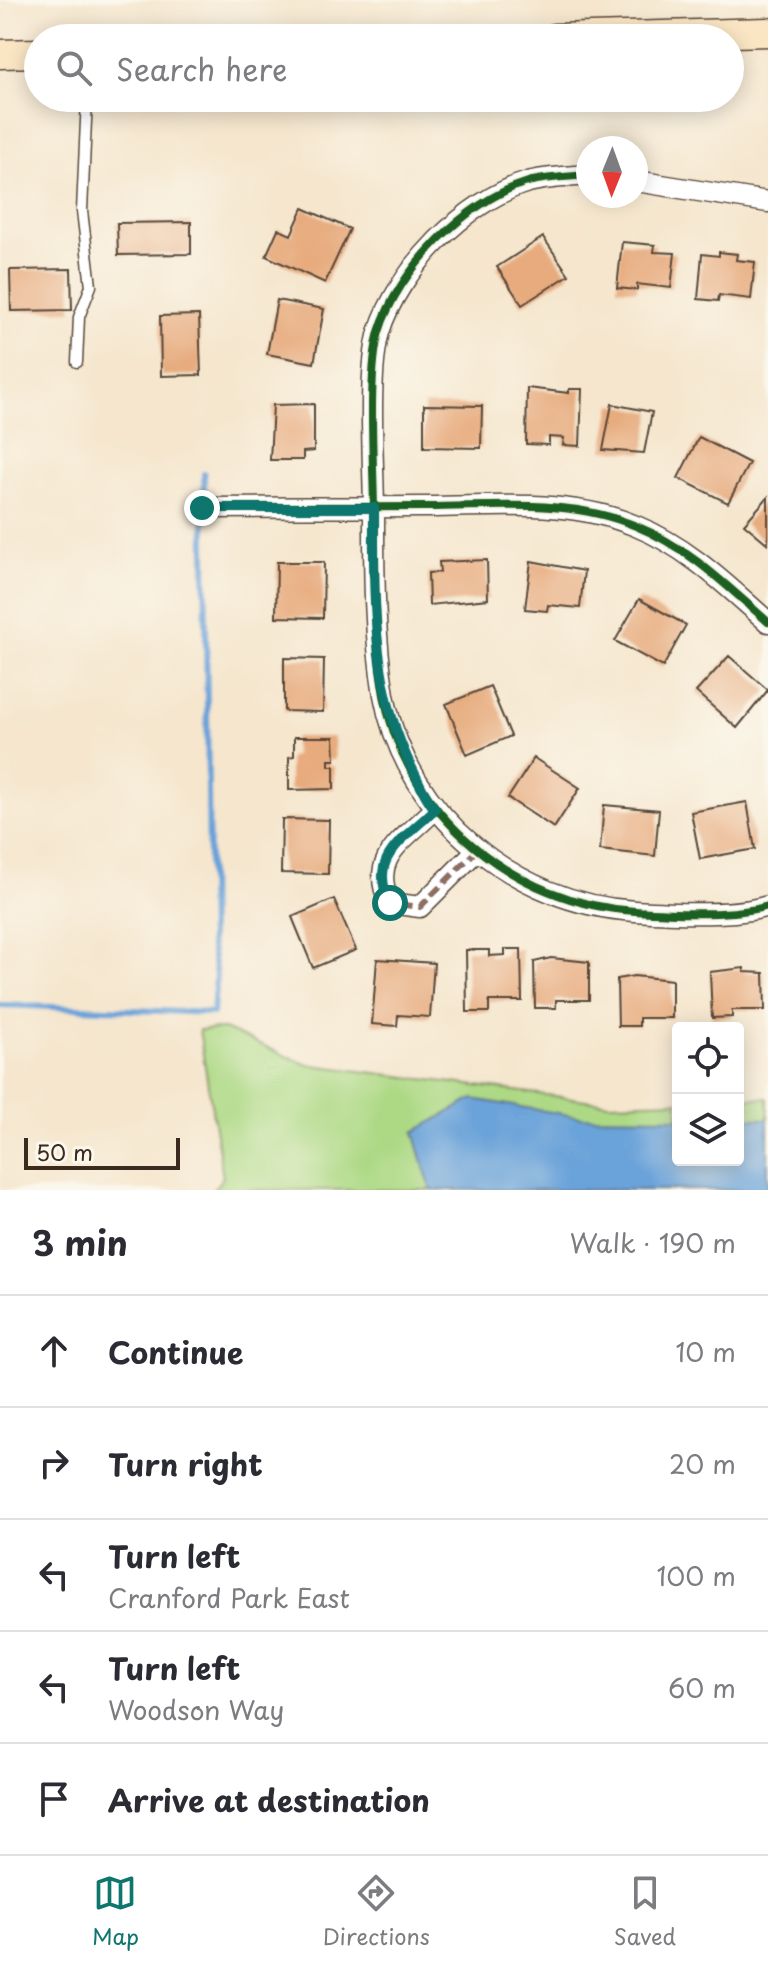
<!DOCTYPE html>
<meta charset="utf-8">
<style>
body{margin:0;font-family:"Playpen Sans",sans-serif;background:#f2f2f3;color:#2b2b33}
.controls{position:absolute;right:24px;bottom:24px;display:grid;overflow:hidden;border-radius:8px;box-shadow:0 4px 20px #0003}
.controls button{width:72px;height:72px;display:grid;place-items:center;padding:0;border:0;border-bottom:2px solid #e1e1e2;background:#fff;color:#2b2b33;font:40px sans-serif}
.compass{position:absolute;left:576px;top:136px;width:72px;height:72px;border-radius:50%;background:#fff;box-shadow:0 4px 20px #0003;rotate:181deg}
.scale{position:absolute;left:24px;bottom:20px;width:156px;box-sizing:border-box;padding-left:8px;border:4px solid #3b2a1e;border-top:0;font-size:22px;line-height:28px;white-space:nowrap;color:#3b2a1e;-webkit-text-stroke:6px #fbf7ec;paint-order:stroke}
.stop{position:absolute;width:24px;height:24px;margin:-18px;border:6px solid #0f766e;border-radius:50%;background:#fff}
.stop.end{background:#0f766e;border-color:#fff;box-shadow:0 2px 8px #0008}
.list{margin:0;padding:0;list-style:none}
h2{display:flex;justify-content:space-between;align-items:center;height:104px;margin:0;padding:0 32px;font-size:34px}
h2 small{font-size:26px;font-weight:400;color:#7c7c81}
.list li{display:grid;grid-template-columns:52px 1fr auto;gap:24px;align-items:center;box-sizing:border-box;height:112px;padding:0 32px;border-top:2px solid #e1e1e2}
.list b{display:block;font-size:30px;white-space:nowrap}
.list p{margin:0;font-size:26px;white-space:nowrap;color:#7c7c81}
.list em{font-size:26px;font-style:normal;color:#7c7c81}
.icon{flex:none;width:44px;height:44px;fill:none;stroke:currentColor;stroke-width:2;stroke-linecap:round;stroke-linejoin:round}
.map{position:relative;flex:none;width:768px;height:1190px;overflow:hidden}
.search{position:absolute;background:#fff;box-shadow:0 4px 20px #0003;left:24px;right:24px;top:24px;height:88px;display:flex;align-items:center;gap:20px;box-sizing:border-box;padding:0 28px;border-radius:44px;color:#7c7c81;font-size:30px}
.sheet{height:664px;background:#fff}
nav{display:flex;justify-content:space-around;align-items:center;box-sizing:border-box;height:112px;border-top:2px solid #e1e1e2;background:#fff;font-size:22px;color:#7c7c81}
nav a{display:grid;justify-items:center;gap:4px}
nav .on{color:#0f766e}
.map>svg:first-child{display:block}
</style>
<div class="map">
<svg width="768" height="1190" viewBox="0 0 768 1190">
<rect width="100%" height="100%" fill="#fbf7ec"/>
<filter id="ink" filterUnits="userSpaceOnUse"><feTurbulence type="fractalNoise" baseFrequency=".0125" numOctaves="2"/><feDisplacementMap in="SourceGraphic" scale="16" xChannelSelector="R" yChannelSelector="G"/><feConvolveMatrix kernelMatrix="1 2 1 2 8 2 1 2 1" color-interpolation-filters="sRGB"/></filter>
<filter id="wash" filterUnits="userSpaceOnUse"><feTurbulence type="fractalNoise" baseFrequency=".006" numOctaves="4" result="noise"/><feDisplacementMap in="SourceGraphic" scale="32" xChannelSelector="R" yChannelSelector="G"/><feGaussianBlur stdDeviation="1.8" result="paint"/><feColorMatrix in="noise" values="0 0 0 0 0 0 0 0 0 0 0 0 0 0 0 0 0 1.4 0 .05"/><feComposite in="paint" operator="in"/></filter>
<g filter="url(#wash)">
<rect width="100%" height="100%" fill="#f5e6cd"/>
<!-- green -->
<path fill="#add985" stroke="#748252" stroke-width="2" d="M224 1029 305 1064 609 1103 678 1101V1160H738V1099L768 1098V1190H213L223 1177 199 1030Z"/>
<!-- water -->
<path fill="#6ba3d9" stroke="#53667c" stroke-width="2" d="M473 1099 582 1117 678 1118V1160H738V1118L768 1119V1190H431L414 1132Z"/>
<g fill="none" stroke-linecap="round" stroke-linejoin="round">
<!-- stream -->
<path stroke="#6ba3d9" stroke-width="6" d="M0 1005 213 1013 216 975 210 942 204 474"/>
</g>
<g id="blocks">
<!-- building -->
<path fill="#e7ab7e" d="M303 208 350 229 325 283 266 256 278 229 291 235Z
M191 222V254L118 255 117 223Z
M543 237 569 275 522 305 497 267Z
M622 242 655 245 654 252 675 253 671 288 637 284V290L617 288Z
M719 252 737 254 736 260 755 262 751 299 719 295 718 301 698 299 702 254 719 256Z
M71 269 72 310 11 311 10 270Z
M277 300 324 309 314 363 267 354Z
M199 315 201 375 161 376 160 316Z
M527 388 569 393V389H582L580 446 563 445 564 438 549 437V445L526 444Z
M314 404V451L303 452V460H270L273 405Z
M612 404 652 412 644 453 603 450Z
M424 405 482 406 481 448 424 447Z
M699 437 749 463 728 503 678 478Z
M768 497V544L744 524Z
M487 560 488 599 429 605 428 573 440 572 439 562Z
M531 561 584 571 580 608 548 605 547 611 525 609Z
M277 562H324L323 618 276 617Z
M639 599 686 625 663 667 615 641Z
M729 656 768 690 737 728 696 692Z
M284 658 324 659 323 712 284 711Z
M490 686 511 736 467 755 446 704Z
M294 737H334L335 760H329V766H334V789L289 790V757L294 756Z
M534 758 580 788 554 828 508 798Z
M747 802 755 849 700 859 691 812Z
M604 805 659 810 655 856 600 850Z
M282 819 329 820 328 874 281 873Z
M334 899 356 950 313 968 292 917Z
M505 949H521L522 1001H489V1012H467L466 950H489V956L505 955Z
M551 958 589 962V1000H556V1008H535L534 962Z
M377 959 434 963 430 1017 398 1015 397 1026 372 1024Z
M744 968V972L764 973 765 1010H732V1017L712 1018 710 972Z
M634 976 672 980V1018H639V1026H618L617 979Z"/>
</g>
</g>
<g filter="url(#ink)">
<use href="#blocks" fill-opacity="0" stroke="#574638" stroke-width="2"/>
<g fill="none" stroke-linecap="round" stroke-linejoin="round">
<defs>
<path id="lane" d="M77 362 79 317 91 286 82 211 87 98"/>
<path id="street" d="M588 175C569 177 546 177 528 182 466 200 398 270 379 332 367 375 374 467 374 514 374 574 374 636 384 695 406 816 516 904 635 911 674 913 732 917 768 906
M636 181 768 202
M202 508C277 508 352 508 427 507 497 507 570 498 636 526 688 547 727 586 768 622
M435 809C405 840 367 857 390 903L420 907 477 850"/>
<path id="secondary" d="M555 38 768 32
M0 54 38 53"/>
</defs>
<!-- lane casing -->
<use href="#lane" stroke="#574638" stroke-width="13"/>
<!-- street casing -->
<use href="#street" stroke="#574638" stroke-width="23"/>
<!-- secondary casing -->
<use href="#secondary" stroke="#574638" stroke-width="31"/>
<!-- lane -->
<use href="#lane" stroke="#fff" stroke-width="10"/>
<!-- street -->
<use href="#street" stroke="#fff" stroke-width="20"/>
<!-- secondary -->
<use href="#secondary" stroke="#fbe6c4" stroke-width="28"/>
<!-- quiet -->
<path stroke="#8d6e63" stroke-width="6" stroke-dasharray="12 6" stroke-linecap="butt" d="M435 809C405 840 367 857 390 903L420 907 477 850"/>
<defs>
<path id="cycleway" d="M588 175C569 177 546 177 528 182 466 200 398 270 379 332 367 375 374 467 374 514 374 574 374 636 384 695 406 816 516 904 635 911 674 913 732 917 768 906
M202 508C277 508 352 508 427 507 497 507 570 498 636 526 688 547 727 586 768 622"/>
</defs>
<!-- cycleway casing -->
<use href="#cycleway" stroke="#fbf7ec" stroke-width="13"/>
<!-- cycleway -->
<use href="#cycleway" stroke="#1b5e20" stroke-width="8"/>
</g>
</g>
<g fill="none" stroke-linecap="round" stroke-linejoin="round" filter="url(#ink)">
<!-- route -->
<path stroke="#0f766e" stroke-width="10" d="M202 508H374C374 597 371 691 414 772 420 785 426 799 435 809 404 840 367 857 390 903"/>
</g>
</svg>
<div class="controls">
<button><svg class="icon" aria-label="locate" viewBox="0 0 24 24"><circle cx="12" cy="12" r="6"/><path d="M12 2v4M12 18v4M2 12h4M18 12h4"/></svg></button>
<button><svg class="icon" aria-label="layers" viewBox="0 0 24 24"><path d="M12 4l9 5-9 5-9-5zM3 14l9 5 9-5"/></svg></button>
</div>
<svg class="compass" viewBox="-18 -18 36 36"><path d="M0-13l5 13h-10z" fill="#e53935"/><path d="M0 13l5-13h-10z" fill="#7c7c81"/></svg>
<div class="scale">50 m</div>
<div class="stop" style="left:390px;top:903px"></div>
<div class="stop end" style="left:202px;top:508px"></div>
<div class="search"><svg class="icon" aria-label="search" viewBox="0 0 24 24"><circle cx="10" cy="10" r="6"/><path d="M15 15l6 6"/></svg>Search here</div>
</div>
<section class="sheet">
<h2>3 min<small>Walk · 190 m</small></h2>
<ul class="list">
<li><svg class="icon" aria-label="ahead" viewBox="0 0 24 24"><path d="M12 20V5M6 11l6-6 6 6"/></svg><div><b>Continue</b></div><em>10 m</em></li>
<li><svg class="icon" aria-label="right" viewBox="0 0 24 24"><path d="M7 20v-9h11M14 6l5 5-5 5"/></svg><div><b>Turn right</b></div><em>20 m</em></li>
<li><svg class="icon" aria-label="left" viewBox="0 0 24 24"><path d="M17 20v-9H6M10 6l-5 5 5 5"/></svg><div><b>Turn left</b><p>Cranford Park East</p></div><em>100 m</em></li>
<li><svg class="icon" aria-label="left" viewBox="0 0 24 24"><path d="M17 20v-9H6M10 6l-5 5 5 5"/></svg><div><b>Turn left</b><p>Woodson Way</p></div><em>60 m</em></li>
<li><svg class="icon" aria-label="arrive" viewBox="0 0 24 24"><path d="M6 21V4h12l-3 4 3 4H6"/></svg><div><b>Arrive at destination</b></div></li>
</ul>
</section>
<nav>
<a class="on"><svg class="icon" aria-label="map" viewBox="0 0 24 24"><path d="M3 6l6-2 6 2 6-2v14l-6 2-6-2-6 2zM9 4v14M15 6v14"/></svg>Map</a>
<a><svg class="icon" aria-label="directions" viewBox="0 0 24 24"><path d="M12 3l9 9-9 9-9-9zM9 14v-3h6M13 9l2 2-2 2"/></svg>Directions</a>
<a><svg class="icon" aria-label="saved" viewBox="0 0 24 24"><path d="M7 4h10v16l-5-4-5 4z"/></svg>Saved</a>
</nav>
